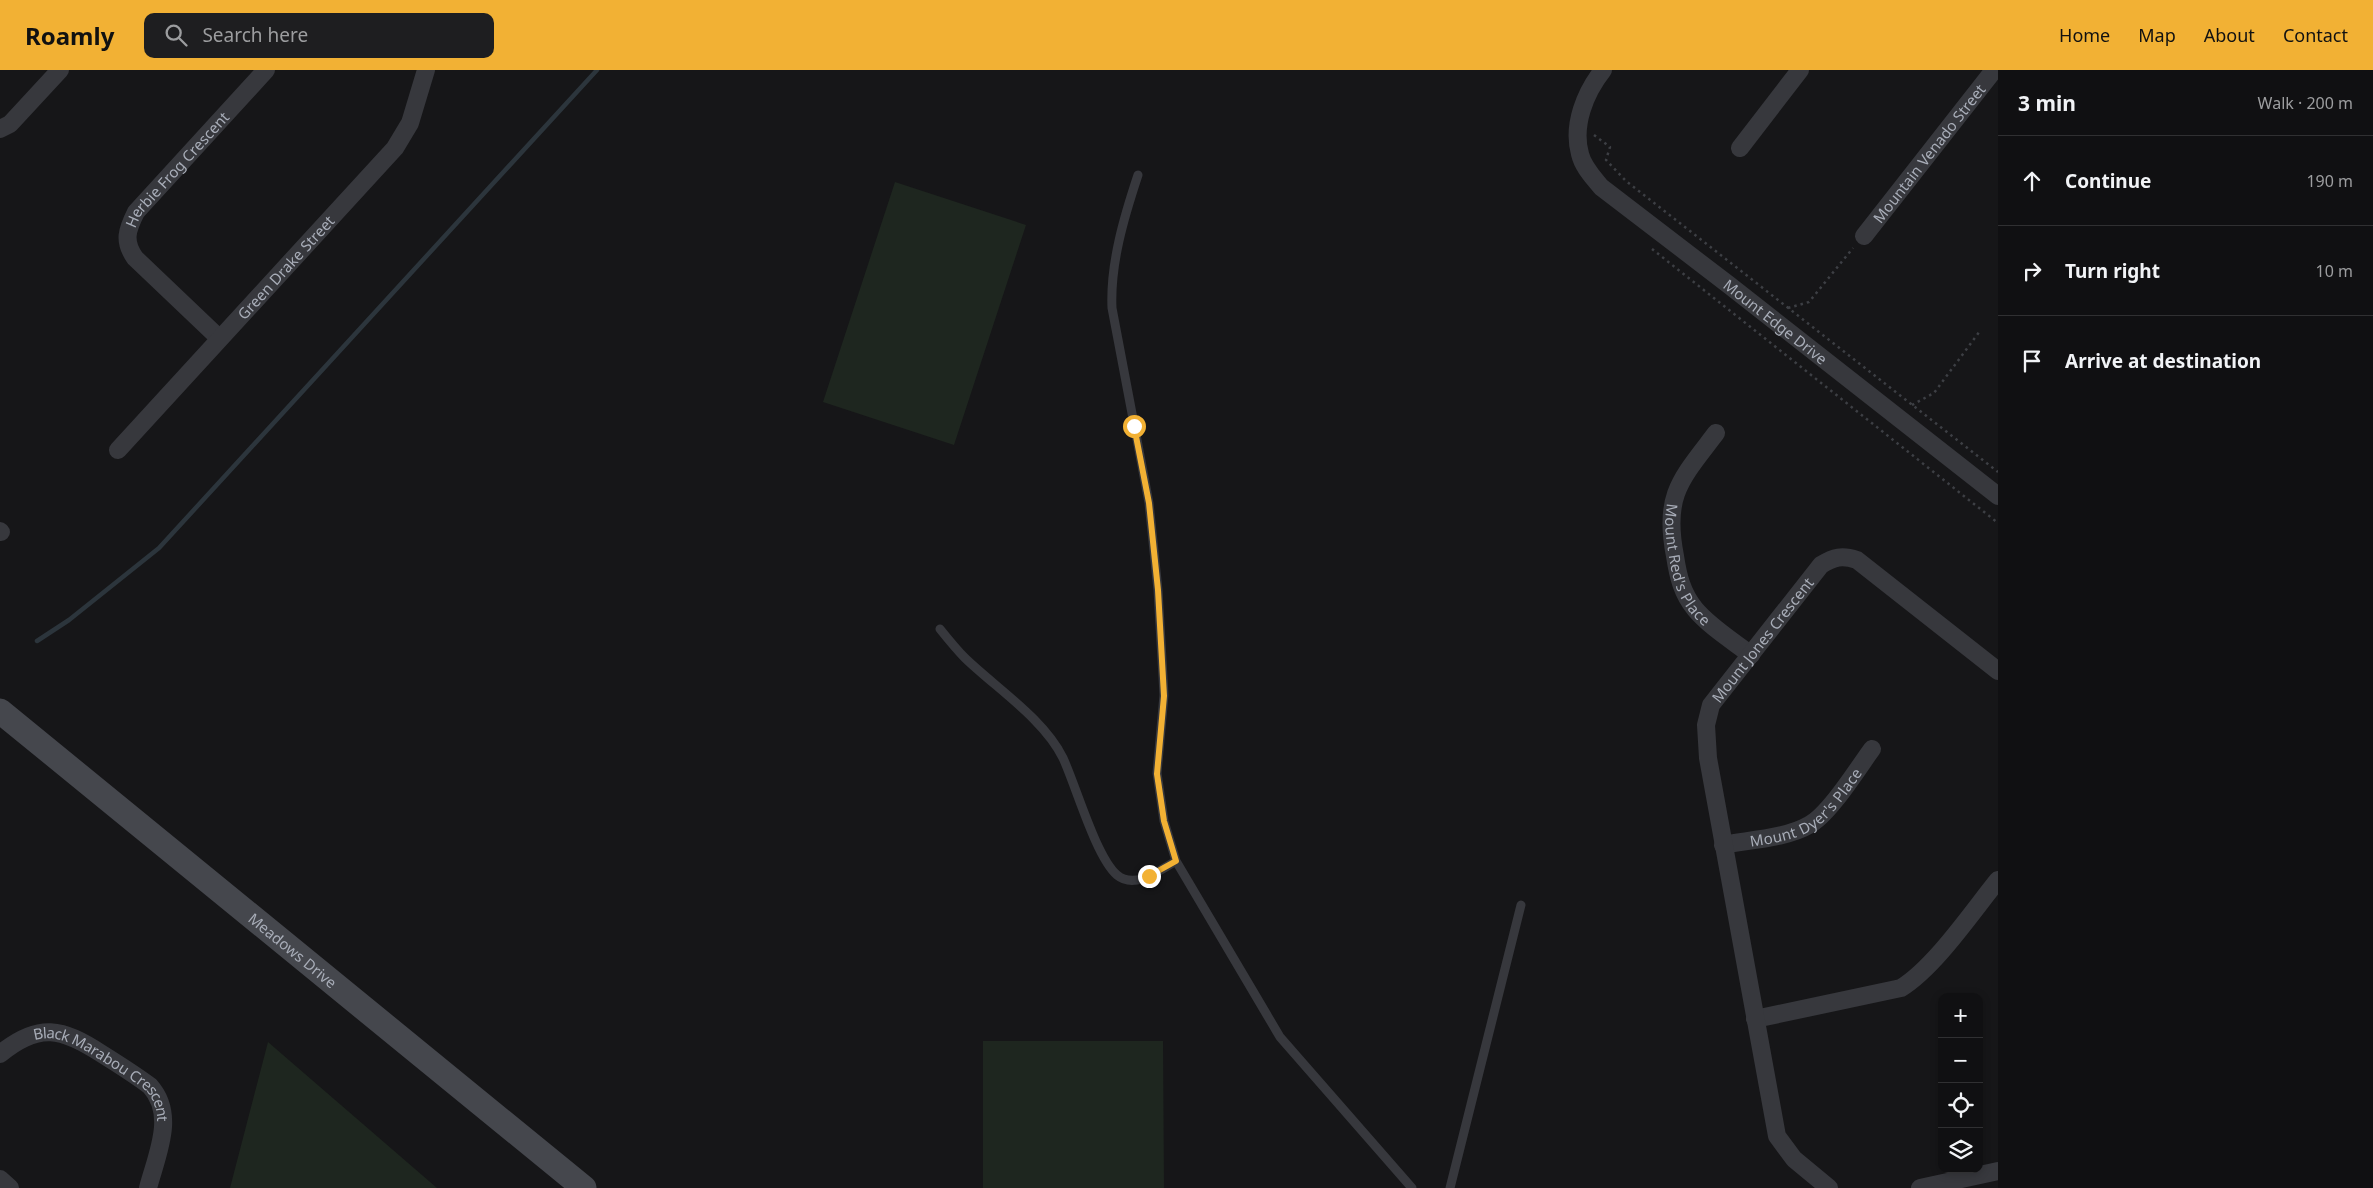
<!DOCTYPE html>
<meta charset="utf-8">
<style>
body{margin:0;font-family:"Noto Sans",sans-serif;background:#1e1e20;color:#f1f3f6}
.controls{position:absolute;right:15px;bottom:15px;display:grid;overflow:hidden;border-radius:10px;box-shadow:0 2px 8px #0003}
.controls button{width:45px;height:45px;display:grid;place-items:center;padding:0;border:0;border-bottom:1px solid #303032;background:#101012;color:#f1f3f6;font:25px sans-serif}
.stop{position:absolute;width:15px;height:15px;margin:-11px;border:4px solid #f2b134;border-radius:50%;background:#fff}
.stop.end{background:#f2b134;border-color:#fff;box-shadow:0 1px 5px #0008}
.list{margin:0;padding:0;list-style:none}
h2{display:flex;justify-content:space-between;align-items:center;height:65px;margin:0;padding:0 20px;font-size:21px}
h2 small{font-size:16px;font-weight:400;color:#9c9d9f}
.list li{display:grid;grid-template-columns:32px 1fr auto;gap:15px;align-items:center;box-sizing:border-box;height:90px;padding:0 20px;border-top:1px solid #303032}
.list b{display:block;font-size:19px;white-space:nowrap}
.list em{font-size:16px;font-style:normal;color:#9c9d9f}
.icon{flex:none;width:28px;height:28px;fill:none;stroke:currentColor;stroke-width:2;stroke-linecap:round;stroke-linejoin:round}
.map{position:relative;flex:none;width:1998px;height:1118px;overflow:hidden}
header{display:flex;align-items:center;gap:30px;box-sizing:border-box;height:70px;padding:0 25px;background:#f2b134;color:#111}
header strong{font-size:24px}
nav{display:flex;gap:28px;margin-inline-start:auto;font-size:18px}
.search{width:350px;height:45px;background:#1e1e20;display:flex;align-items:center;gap:12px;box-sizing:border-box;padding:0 18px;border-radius:10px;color:#9c9d9f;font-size:19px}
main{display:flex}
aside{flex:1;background:#101012}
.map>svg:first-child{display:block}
</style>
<header>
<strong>Roamly</strong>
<div class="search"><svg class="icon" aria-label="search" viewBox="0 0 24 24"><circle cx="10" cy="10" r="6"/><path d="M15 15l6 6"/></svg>Search here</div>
<nav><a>Home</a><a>Map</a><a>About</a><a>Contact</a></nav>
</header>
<main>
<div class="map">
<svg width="1998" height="1118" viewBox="0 0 1998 1118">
<rect width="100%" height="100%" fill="#161618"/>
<!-- green -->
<path fill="#1e261f" d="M895 112 1026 155 954 375 823 332Z
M983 971H1163L1164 1118H983Z
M268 972 437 1118H230Z"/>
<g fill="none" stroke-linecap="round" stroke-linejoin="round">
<!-- stream -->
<path stroke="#2c353c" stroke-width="4.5" d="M37 571 69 550 159 478 597 0"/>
<!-- path -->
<path stroke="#3d3f44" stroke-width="2.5" stroke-dasharray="2.5 4" stroke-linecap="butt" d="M1594 65 1610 77 1606 90 1626 111 1998 402
M1652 179 1998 453
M1788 238 1809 232 1853 178
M1912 335 1934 323 1980 261"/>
<!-- lane -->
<path stroke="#37383d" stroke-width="9" d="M1138 105C1124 147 1110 194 1112 238L1149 433 1158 520 1164 625 1157 703 1164 751 1176 791 1280 967 1412 1118
M940 559C948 569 956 579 965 588 996 618 1044 649 1063 688 1076 716 1096 787 1117 805 1135 820 1160 800 1176 791
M1450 1118 1521 835"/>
<!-- street -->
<g stroke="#37383d" stroke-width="18">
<path id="s1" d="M1603 0C1585 23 1572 55 1580 84 1583 97 1593 107 1601 117L1729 215 1998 426"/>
<path d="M0 59 10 54 60 0"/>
<path d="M1740 78 1800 0"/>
<path id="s2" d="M1864 166 1994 0"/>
<path id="s3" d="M219 268 135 188C123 171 127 160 136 142L266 0"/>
<path id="s4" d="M1716 363C1681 409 1663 425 1675 486 1678 506 1682 523 1695 539 1710 557 1733 571 1751 585"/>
<path id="s5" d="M118 380 395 78 410 53 426 0"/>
<path d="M0 461 1 462"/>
<path id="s6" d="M1723 775C1749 770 1787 768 1809 755 1829 745 1858 698 1872 679"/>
<path d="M1755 949 1901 918C1935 897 1972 842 1998 810"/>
<path id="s7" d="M0 984C39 952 62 958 102 984 118 994 134 1004 150 1016 176 1045 157 1084 148 1118"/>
<path d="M0 1109 10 1118"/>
<path id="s8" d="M1829 1118 1794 1089 1777 1066 1708 688 1706 655 1711 635 1821 495C1834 487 1842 485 1857 490L1998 601"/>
<path d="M1920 1118 1998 1101"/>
</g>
<!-- secondary -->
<path stroke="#45474d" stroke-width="25" id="s9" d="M0 641 584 1118"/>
</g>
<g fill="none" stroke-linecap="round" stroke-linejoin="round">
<!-- route -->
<path stroke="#f2b134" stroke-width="6" d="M1134 356 1149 433 1158 520 1164 626 1157 704 1164 751 1176 791 1149 806"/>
</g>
<g text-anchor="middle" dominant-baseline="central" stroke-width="4" stroke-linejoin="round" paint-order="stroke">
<!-- street labels -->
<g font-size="15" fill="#a8adb8" stroke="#111113">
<text stroke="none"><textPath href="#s2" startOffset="105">Mountain Venado Street</textPath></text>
<text stroke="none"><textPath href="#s3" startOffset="224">Herbie Frog Crescent</textPath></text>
<text stroke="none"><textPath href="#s5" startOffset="248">Green Drake Street</textPath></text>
<text stroke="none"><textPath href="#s1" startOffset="350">Mount Edge Drive</textPath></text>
<text stroke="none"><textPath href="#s4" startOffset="148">Mount Red's Place</textPath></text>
<text stroke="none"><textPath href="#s8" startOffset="595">Mount Jones Crescent</textPath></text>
<text stroke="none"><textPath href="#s6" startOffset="95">Mount Dyer's Place</textPath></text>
<text stroke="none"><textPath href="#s9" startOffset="378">Meadows Drive</textPath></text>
<text stroke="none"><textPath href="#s7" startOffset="124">Black Marabou Crescent</textPath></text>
</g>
</g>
</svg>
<div class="controls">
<button>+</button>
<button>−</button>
<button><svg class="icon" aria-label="locate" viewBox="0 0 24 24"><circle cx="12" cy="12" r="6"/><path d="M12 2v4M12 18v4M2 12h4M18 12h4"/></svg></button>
<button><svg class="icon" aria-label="layers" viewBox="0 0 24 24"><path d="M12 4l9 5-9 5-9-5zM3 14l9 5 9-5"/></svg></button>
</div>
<div class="stop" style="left:1134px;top:356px"></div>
<div class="stop end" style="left:1149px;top:806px"></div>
</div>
<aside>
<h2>3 min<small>Walk · 200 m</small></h2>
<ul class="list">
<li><svg class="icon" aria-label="ahead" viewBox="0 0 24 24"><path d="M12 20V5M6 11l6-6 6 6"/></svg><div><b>Continue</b></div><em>190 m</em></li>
<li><svg class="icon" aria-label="right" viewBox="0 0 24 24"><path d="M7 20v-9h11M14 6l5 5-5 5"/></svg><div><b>Turn right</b></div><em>10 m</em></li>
<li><svg class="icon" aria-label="arrive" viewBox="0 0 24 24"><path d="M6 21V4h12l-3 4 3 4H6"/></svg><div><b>Arrive at destination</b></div></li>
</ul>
</aside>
</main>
